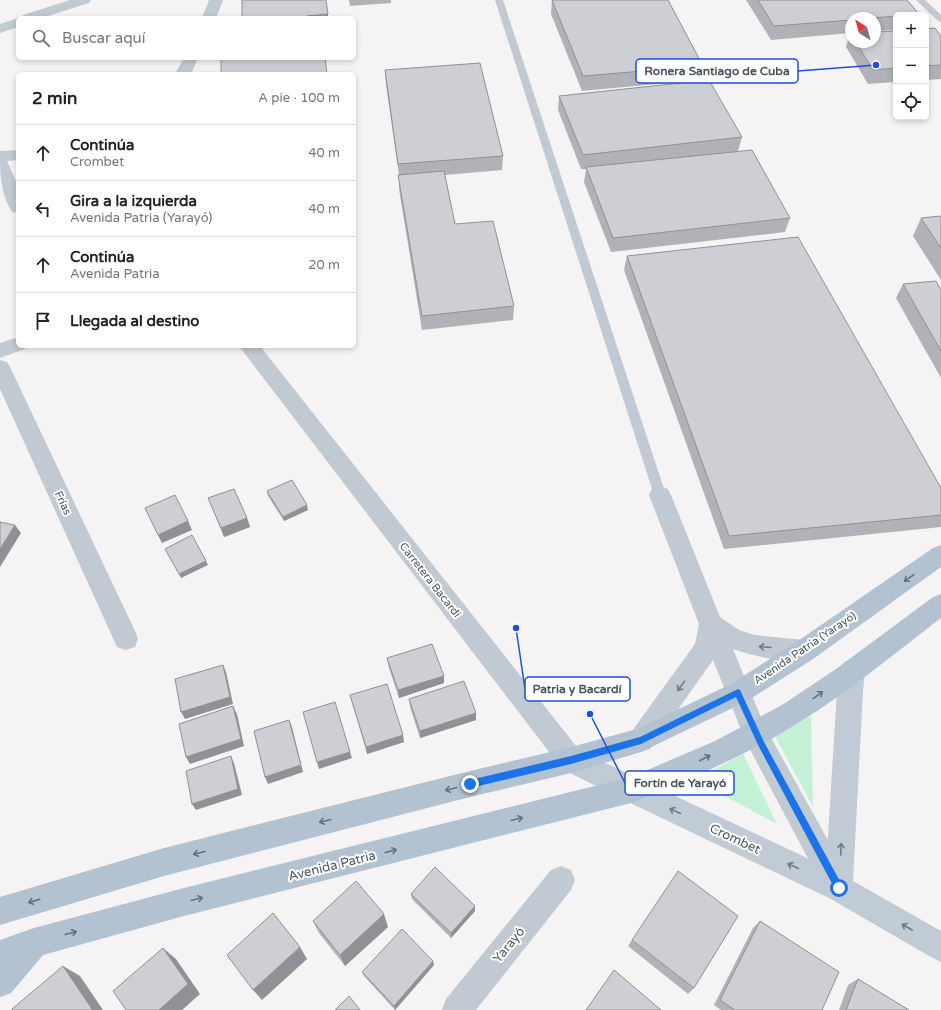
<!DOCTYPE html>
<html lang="es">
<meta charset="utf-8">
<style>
body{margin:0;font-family:"Varela Round",sans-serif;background:#f6f6f6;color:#222}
.controls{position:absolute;right:12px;top:12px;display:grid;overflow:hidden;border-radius:6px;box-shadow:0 2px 6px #0003}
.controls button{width:36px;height:36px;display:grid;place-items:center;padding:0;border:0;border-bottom:1px solid #e0e0e0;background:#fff;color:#222;font:20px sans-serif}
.compass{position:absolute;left:845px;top:12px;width:36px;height:36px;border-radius:50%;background:#fff;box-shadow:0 2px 6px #0003;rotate:323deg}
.stop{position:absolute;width:12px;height:12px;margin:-9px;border:3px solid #1a73e8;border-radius:50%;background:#fff}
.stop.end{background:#1a73e8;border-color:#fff;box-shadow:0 1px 4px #0008}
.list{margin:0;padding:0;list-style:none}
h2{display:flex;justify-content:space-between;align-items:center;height:52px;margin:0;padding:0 16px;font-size:17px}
h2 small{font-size:13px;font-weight:400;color:#767676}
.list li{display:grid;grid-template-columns:26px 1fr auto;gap:12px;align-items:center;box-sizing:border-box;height:56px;padding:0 16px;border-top:1px solid #e0e0e0}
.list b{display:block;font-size:15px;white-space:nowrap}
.list p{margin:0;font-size:13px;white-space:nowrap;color:#767676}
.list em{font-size:13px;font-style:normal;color:#767676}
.icon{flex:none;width:22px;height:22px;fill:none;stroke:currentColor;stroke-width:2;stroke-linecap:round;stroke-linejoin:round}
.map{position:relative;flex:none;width:941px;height:1010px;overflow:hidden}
.search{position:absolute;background:#fff;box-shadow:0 2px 6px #0003;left:16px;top:16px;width:340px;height:44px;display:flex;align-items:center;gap:10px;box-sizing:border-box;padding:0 14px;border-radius:6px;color:#767676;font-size:15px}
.panel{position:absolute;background:#fff;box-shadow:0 2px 6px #0003;left:16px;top:72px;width:340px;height:276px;border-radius:6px}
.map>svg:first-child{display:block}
</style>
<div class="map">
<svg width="941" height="1010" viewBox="0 0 941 1010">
<rect width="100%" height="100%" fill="#f5f3f3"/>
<!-- green -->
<path fill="#c3f1d5" d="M811 716 813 807 775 736Z
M743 754 777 824 695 780Z"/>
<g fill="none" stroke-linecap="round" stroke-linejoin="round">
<!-- service -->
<path fill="#c1cad2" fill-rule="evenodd" d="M495 0H503L666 495 665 499 660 500 655 499 654 495Z
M916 0H925L941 15V22L938 21Z"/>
<!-- minor -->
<path fill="#c1cad2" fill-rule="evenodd" d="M70 0H91L89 3 42 18H21L23 15Z
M18 18V27L0 33V24Z
M18 150V160L7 161 18 186V213L12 212C0 192 0 173 0 151Z
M18 337V346H27L25 349 0 358V343Z
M0 360 7 362 10 367 135 631 138 639 135 647 126 650 117 647 0 389Z
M660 486 668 489 671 495 720 617 739 630 755 635 804 640 813 643 816 651 813 659C793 666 753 656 733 649L764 725 849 878 853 888 849 898 839 902 829 898 746 742 713 660 650 749 641 752 632 749 628 740 632 731 695 644 699 624 649 495 652 489Z
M561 866 571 870 575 880 571 890 476 1010H442L446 999 551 870Z"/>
<!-- tertiary -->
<path fill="#c1cad2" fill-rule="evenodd" d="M209 0H223L216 18H202Z
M184 58H198L191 74H175Z
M239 346H260L580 751 584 760 580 769 571 773 562 769Z"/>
<!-- secondary -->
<path fill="#c1cbd6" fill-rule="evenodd" d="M853 659 862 662 865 670 863 691 853 881 941 931V962L931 957 829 898 622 799 562 769 558 760 562 751 571 747 580 751 826 867 837 691 841 670 844 662Z"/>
<!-- primary -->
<path fill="#b3c2d1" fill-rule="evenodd" d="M941 545V567L813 659 747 701 641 752 571 773 470 797 164 876 0 925V897L164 848 470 771 571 747 637 729 729 685 795 643 933 548Z
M941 594V618C895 653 850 691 800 722 746 755 689 780 631 803L184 916 43 955 11 993 0 997V940L34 928 184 888 631 777 715 741 782 705 836 669 933 597Z"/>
</g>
<!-- wall -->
<path fill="#b0b2b7" d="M349 0H391V3L350 6Z
M552 0 703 66 700 80 582 91 551 14Z
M746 0H907L919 14 918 15H896V30L875 31V18H851V42H875L896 31V82L868 84 846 47 850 33 771 40Z
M926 29 941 36V79L926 80Z
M385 70 503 156 502 170 445 175 455 224 514 306 513 320 422 330 399 189V175L386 85Z
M559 96 742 137 738 151 790 218 785 232 611 252 584 182 586 169H581L558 110Z
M941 216V280L913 236 921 218Z
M627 256 941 488V527L724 549 624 270Z
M903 284 941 290V378L896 298Z
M267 491 308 510 284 521 268 496Z
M208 498 247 518 250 527 224 537Z
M387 658 444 676V683L399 698 388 665Z
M350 695 404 742 367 754Z
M409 699 476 713V720L420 738 410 707Z
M411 894 475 906V911L451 938 412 899Z
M313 921 388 927 345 966 319 933Z
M760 921 822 1010H721L714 1005 753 928Z
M632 940 694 988 688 994 628 946Z
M434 965 395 1010 364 976 362 972Z
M858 979 909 1010H839L848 985Z"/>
<!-- shaded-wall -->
<path fill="#909195" d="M328 14V18H307V16Z
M307 505 308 510 284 521 283 517Z
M247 518 250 527 224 537 221 528Z
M188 521 192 530 162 543 158 535Z
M15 525 21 533 0 567V549Z
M206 561 208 565 181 578 179 574Z
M223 665 226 672 233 704 185 719 181 712Z
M444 676V683L399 698 398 690Z
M233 706 237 714 244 746 190 764 186 757Z
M476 713V720L420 738V731Z
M289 720 292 727 303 772 268 784 265 777Z
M403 735 404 742 367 754 366 747Z
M350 752 352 758 319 769 317 762Z
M231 756 234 763 242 795 196 810 192 804Z
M475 906V911L451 938V933Z
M384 914 388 927 345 966 340 955Z
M300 947 307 959 262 1000 253 990Z
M163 948 176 959 200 994 182 1010H159Z
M433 961 434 965 395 1010 394 1006Z
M63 966 80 976 103 1010H91Z"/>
<!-- building -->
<path fill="#cdcfd5" stroke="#909195" d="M242 0H326L328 14 307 16 325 15 326 18H242Z
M552 0H668L703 66 583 76Z
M758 0H907L919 14 896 15V16L873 18H851V20L774 26Z
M935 28 941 36V65L926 66V29Z
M896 31V68L873 70 856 42H875V32Z
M221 58H325L327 74H221Z
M480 63 503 156 398 164 385 70Z
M709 80 742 137 583 155 559 96Z
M752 150 790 218 613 238 586 167Z
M444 171 455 224 493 221 514 306 422 316 398 175Z
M941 216V248L921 218Z
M798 237 941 488V515L729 536 627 256Z
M936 281 941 290V351L903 284Z
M292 480 307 505 283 517 267 491Z
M234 489 247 518 221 528 208 498Z
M175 495 188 521 158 535 145 508Z
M0 522 15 525 0 549Z
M192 535 206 561 179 574 165 549Z
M432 644 444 676 398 690 387 658Z
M223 665 230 697 181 712 175 679Z
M464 681 476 713 420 731 409 699Z
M387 684 403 735 366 747 350 695Z
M335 702 350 752 317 762 303 712Z
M233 706 241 739 186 757 179 724Z
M289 720 301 765 265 777 254 731Z
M231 756 238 789 192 804 186 771Z
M435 867 475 906 451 933 411 894Z
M678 871 738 916 694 988 632 940Z
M356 881 384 914 340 955 313 921Z
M273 913 300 947 253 990 227 955Z
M760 921 839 972 822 1010H735L720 1000Z
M402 929 433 961 394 1006 362 972Z
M163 948 188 984 159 1010H126L113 991Z
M63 966 92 1009 91 1010H12V1009Z
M614 970 661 1010H586Z
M858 979 909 1010H846Z
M349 996 360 1010H335Z"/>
<!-- one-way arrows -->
<defs><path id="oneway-shaft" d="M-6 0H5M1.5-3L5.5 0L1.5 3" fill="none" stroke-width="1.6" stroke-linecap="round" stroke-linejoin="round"/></defs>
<g stroke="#64717d">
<use href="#oneway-shaft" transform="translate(909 578) rotate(145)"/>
<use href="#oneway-shaft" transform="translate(818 695) rotate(-36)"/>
<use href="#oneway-shaft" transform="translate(705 758) rotate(-27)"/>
<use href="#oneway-shaft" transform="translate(451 789) rotate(166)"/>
<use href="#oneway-shaft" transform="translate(517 819) rotate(-14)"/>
<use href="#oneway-shaft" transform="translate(325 821) rotate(166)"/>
<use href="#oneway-shaft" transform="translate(391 851) rotate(-14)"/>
<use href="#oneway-shaft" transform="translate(199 853) rotate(166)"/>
<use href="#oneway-shaft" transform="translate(197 899) rotate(-14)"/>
<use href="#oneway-shaft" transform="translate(34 901) rotate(163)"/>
<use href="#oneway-shaft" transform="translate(71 933) rotate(-15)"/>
</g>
<g stroke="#6e7983">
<use href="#oneway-shaft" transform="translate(765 647) rotate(-175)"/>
<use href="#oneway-shaft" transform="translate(681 686) rotate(125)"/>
</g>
<g stroke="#6e7984">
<use href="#oneway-shaft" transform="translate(675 811) rotate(-155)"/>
<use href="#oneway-shaft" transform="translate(841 849) rotate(-87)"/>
<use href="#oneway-shaft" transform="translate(793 866) rotate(-155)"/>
<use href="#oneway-shaft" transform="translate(907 927) rotate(-150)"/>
</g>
<!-- route -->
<path fill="#1a73e8" d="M738 689 740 690 764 742 842 885 844 888 842 891 839 892 836 891 759 747 736 697 641 744 571 764 470 788 466 784 470 780 571 756 640 737Z"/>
<g text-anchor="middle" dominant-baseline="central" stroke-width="4" stroke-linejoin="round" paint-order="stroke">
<!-- street labels -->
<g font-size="11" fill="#4a5661" stroke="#fff">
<text transform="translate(63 503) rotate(65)">Frías</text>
<text transform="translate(430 580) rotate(52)">Carretera Bacardí</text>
<text transform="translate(805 648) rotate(-34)">Avenida Patria (Yarayó)</text>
</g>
<!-- near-street labels -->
<g font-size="13" fill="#4a5661" stroke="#fff">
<text transform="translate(735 839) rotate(25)">Crombet</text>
<text transform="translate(332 866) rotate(-14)">Avenida Patria</text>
<text transform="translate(509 945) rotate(-51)">Yarayó</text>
</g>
</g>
<!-- callouts -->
<path fill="none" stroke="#1d4ed8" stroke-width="1.5" d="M876 65L798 71M516 628L525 689M590 714L625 783"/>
<g fill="#1d4ed8" stroke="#fff" stroke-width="1.5">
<circle cx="876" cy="65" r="4"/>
<circle cx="516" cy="628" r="4"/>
<circle cx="590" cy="714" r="4"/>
</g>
<g fill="#fff" stroke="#1d4ed8" stroke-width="1.5">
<rect x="636" y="59" width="162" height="24" rx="4"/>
<rect x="525" y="677" width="105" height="24" rx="4"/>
<rect x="625" y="771" width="109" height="24" rx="4"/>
</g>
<g font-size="12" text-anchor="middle" font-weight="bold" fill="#4a5661">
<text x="717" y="75">Ronera Santiago de Cuba</text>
<text x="577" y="693">Patria y Bacardí</text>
<text x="680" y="787">Fortín de Yarayó</text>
</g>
</svg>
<div class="controls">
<button>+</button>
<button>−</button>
<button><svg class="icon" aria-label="locate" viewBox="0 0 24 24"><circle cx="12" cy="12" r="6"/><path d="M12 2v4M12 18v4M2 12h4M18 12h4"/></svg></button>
</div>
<svg class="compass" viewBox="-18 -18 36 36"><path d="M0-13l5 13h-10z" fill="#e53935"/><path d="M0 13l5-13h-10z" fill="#767676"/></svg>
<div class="stop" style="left:839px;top:888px"></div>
<div class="stop end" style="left:470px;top:784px"></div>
<div class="search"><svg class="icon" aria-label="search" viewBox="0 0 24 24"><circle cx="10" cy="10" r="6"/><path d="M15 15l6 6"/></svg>Buscar aquí</div>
<section class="panel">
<h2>2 min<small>A pie · 100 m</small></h2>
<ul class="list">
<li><svg class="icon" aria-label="ahead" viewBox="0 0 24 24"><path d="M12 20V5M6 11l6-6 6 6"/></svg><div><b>Continúa</b><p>Crombet</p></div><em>40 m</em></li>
<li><svg class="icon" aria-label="left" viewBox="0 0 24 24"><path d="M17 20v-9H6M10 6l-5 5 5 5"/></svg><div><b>Gira a la izquierda</b><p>Avenida Patria (Yarayó)</p></div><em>40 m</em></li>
<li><svg class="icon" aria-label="ahead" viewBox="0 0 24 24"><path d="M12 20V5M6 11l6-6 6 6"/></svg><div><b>Continúa</b><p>Avenida Patria</p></div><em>20 m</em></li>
<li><svg class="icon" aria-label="arrive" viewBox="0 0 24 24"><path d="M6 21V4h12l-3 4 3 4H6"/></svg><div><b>Llegada al destino</b></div></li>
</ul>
</section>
</div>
